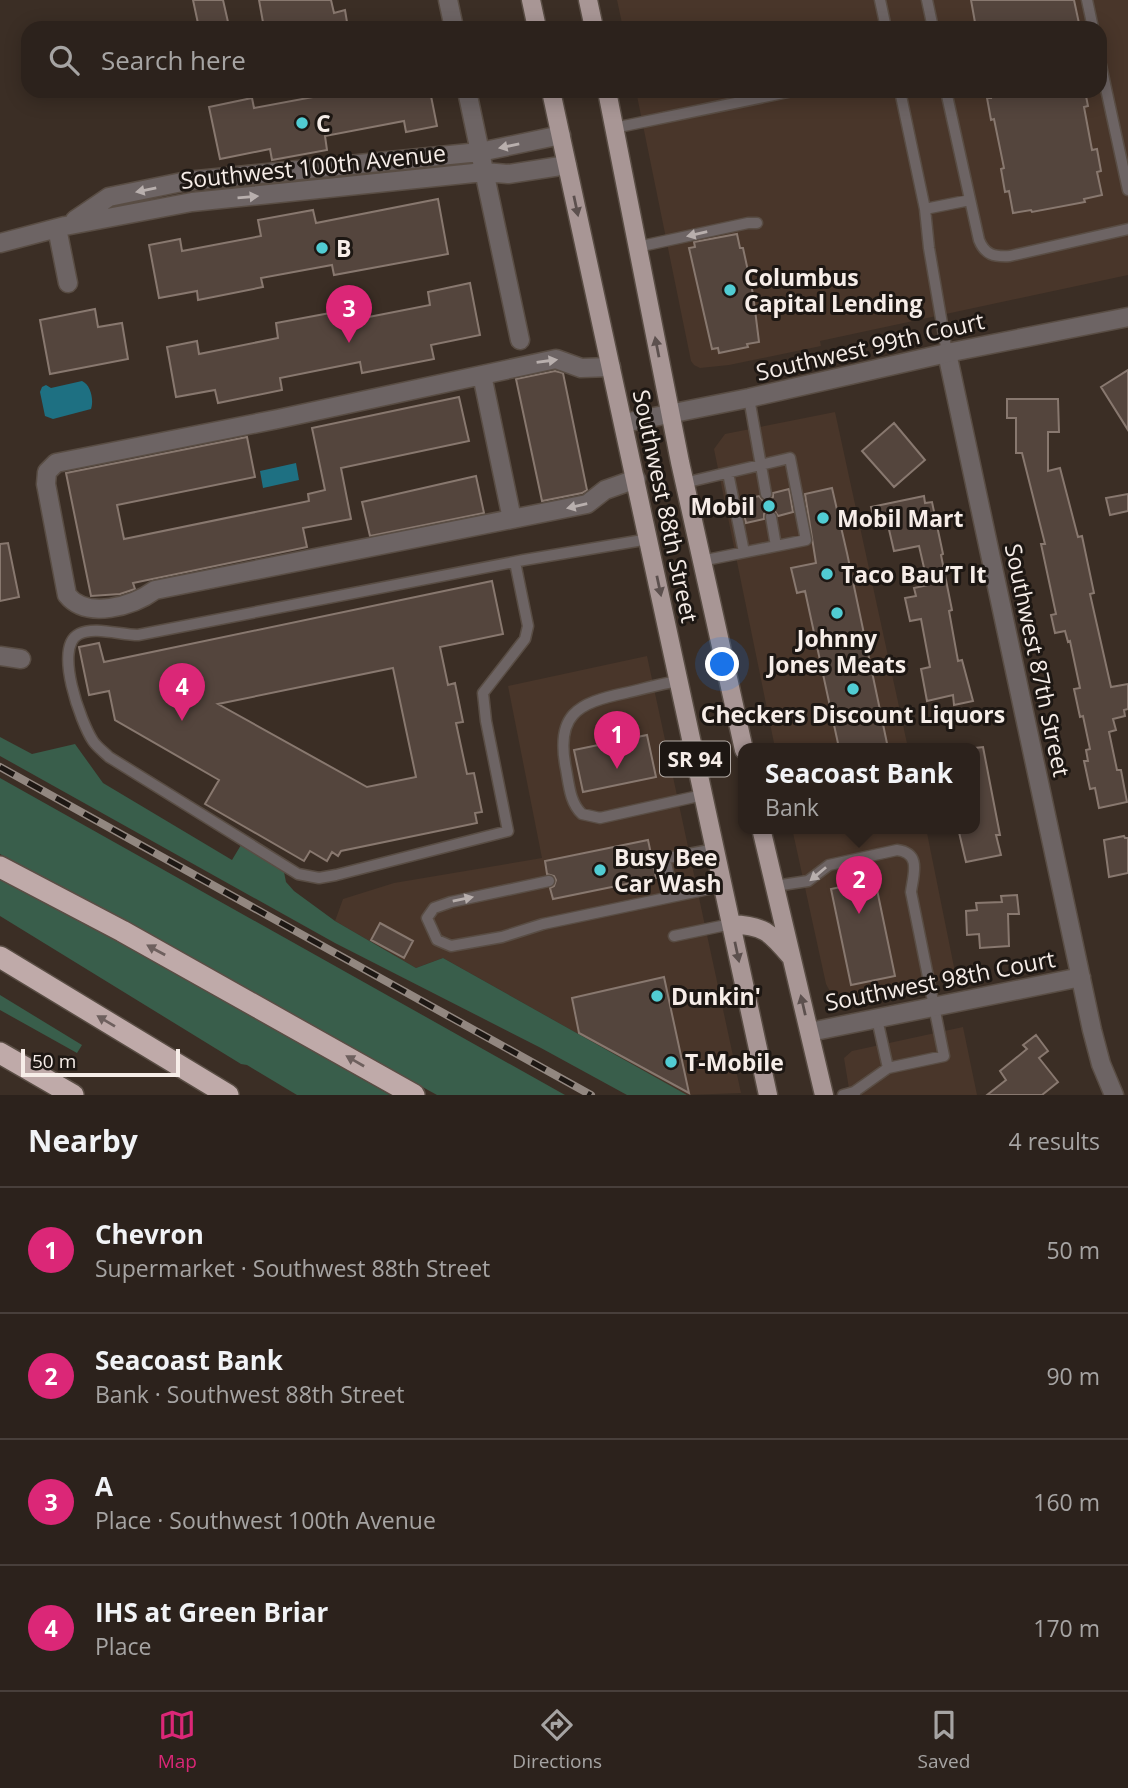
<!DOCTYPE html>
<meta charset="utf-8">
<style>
body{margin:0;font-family:"Open Sans",sans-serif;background:#342a25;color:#f1f3f6}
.scale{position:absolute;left:21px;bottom:18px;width:159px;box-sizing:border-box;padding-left:7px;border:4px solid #f6ede8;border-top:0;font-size:19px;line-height:24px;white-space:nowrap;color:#f6ede8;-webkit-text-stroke:5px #1d1713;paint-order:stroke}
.you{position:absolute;left:723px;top:665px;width:24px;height:24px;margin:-18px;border:5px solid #fff;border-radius:50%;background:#1a73e8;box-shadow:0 0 0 10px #1a73e833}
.badge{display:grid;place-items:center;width:46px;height:46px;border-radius:50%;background:#db2777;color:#fff;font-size:23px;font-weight:700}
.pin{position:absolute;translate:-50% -58px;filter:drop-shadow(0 2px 4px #0008)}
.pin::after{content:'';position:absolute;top:37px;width:24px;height:21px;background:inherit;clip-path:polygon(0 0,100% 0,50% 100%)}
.popup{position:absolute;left:738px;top:743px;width:242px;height:91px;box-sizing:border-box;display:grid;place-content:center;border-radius:14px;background:#2c221c;filter:drop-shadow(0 2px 5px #0005);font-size:23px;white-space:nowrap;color:#a6a4a3}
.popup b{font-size:26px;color:#f1f3f6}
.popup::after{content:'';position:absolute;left:50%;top:100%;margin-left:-14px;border:14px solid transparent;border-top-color:#2c221c}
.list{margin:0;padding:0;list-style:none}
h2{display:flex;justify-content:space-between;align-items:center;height:91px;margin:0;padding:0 28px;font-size:30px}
h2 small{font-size:23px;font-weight:400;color:#a6a4a3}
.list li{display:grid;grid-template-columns:46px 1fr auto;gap:21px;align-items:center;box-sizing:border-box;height:126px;padding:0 28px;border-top:2px solid #483f3b}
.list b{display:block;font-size:26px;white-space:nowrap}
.list p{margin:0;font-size:23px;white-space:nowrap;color:#a6a4a3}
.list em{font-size:23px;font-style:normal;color:#a6a4a3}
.icon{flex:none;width:38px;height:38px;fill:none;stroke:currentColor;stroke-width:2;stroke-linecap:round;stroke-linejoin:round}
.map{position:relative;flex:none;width:1128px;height:1095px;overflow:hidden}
.search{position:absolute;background:#2c221c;box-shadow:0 4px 18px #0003;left:21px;right:21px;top:21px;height:77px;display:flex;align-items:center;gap:18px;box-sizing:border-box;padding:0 24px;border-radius:21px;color:#a6a4a3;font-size:26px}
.sheet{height:595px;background:#2c221c}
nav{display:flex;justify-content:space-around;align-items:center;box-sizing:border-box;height:98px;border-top:2px solid #483f3b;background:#2c221c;font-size:19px;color:#a6a4a3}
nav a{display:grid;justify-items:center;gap:4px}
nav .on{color:#db2777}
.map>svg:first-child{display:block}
</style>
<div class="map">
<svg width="1128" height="1095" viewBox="0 0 1128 1095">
<rect width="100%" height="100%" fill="#3b2e25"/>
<!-- built -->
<path fill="#49362a" d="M617 0H1128V275L820 341 821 346 729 365 700 368 694 365 691 361 636 91H1100V28H623Z
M835 412 908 748H775L714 449 725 434Z
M647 656 741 1093 687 1095 443 958 416 968 335 921 343 899 394 883 542 858 508 686Z
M792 828H926L956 977 846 1004H839L834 999 826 984Z
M963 1027 977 1095H850L844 1058 852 1051Z"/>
<!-- green -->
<path fill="#395e4b" d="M0 737 32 754 75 744 103 783 232 860 241 845 284 872 286 882 294 891 335 921 416 968 443 958 687 1095H627L541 1048 335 943 0 756Z
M0 778 565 1095H437L0 854Z
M0 877 146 955 390 1095H297L247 1065 241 1064 0 916Z
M0 995 82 1045 77 1053 0 1010Z"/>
<!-- water -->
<path fill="#1e7082" d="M82 381C91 385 94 400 91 409L53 419 45 416 40 392 42 387 46 385 51 388Z
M296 463 299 480 263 488 260 471Z"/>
<!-- building -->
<path fill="#54453d" stroke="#88786f" stroke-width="2" fill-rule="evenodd" d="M193 0H223L228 22 199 28Z
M259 0H331L334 13 345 10 348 28H264Z
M971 0H1074L1080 28H976Z
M323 91H430L437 126 406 132 404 121 325 136 327 150 272 160 270 149 220 159 209 107 252 98 254 108 324 95Z
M990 91H1085L1088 106 1084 107 1092 150 1097 149 1101 171 1097 172 1102 195 1084 199 1085 202 1032 212 1031 210 1013 213 1009 191 1005 192 1001 169 1004 168 994 119 991 120 987 98H991Z
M438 199 448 254 334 275 332 265 261 278 263 287 198 300 197 291 159 298 149 245 180 239 182 251 261 236 258 220 313 210 316 223Z
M737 234 740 248H743L753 294 759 342 747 344 748 347 719 353 718 348 712 349 689 248 695 247 694 242Z
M470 283 480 335 431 345 434 359 362 373 360 362 280 378 282 390 218 403 215 390 176 397 167 347 197 341 199 354 278 338 276 323 341 311 343 322 430 305 428 292Z
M95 309 98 327 122 323 128 359 50 374 40 320Z
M1128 370V430L1101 387Z
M555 371 563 373 587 490 582 493 542 501 516 379Z
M459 397 469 441 341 468 351 519 303 528 307 547 133 583 135 589 120 594 91 596 66 473 247 437 255 477 117 505 124 539 309 501 308 494 325 490 312 428Z
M1007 399H1058L1059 432H1048V471L1060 468 1078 537 1082 536 1094 593 1090 594 1111 687 1128 684V709L1124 710 1125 716 1113 719 1116 730 1109 732 1117 770H1121L1127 802 1099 808 1095 788 1090 789 1084 761H1088L1086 750 1090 749 1083 716 1080 717 1074 689 1080 688 1070 641 1068 642 1065 631 1055 633 1051 615 1056 614 1041 544H1045L1022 453H1016V418H1007Z
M894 423 925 460 894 487 862 451Z
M476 476 484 513 370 536 362 502Z
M832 488 847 553 888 748H839L805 591 797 593 791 568 816 563 805 494Z
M789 489 793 512 778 516 774 510H769L764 514V519L746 523 741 500 759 496 763 501H768L773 497V493Z
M1128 494V511L1110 515 1106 498Z
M924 496 925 503 932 502 943 554 941 555 952 610 949 611 958 661 962 660 973 701 954 705 953 695 927 701 921 669 930 667 921 619 910 621 905 598 916 596 914 588 928 585 919 546 894 551 887 521 875 523 871 507Z
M8 543 19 597 0 601V544Z
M492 581 503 634 440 647 448 685 455 683 463 722 456 723 467 774 474 773 482 812 475 813 477 823 341 851 338 856 332 852 327 861 310 851 304 861 205 804 219 780 115 720 109 691 89 695 79 647 99 643 104 662ZM393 668 416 777 367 787 218 704Z
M647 735 656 777 583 792 574 750Z
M983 747 1000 835H996L1001 855 966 862 958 828H975V748Z
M1124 836 1125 838H1128V873L1109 877 1104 840Z
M648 840 651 854 645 858V863L649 868H654L656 878 553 899 550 888 554 886 556 880 554 876 547 874 545 861Z
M875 880 895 976 851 985 831 889Z
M1017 895 1019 914H1008L1009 946 980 948 979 934 967 935 966 911 977 910 976 903 1002 902 1001 896Z
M380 923 413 941 404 958 371 940Z
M664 977 689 1093 579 1033 572 998Z
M1036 1035 1048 1051 1039 1058 1058 1082 1042 1095H987L1006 1080 1000 1071 1027 1049 1023 1045Z"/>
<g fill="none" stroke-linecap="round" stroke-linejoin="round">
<defs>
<path id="service" d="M880 0 886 28
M927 0 933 28
M1087 0 1093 28
M1100 61 1128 190
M900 91 925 209 929 248 947 353
M946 91 979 240C985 255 994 257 1010 256L1128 229
M614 128 793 91
M925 209 970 200
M637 247 748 223H757
M749 398 766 494
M728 473 744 552
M684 483 790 458 806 540 701 561
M771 517 776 546
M515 562 528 626 525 639 483 693 486 721 508 831 336 875 319 878 298 874 109 757C104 752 97 747 93 741 81 723 53 647 79 634 94 626 121 635 138 635L524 560 649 539
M678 681C660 684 643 689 625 693 577 703 555 715 566 769 569 785 570 803 582 814L600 818 703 795
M665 858 673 896
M652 861 715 849
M549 881 451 902 434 908 427 918 437 940 451 946 502 937 543 924 723 886
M775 886 808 881 829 865 897 850C922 853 913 875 911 892L944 1056 888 1068 877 1019
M674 936 731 924
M843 1095 854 1092
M855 1095 854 1092 888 1068"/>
<path id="minor" d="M448 0 454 28
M467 91 520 340
M75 220 109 197 187 181 480 152 561 135
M57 228 68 283
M0 243 65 226 192 202 484 172 508 174 567 165
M947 353 1092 1030 1101 1064 1114 1095
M611 367 581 368 556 359 278 419 56 463 47 472 46 484 67 595C87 620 133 606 155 590L587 504 605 490 636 479
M482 375 512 519
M0 656 21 659
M810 1032 1081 977"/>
<path id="tertiary" d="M624 423 749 398 947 353 1128 317"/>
<path id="primary" d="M531 0 537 28
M588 0 594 28
M551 91 768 1095
M607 91 680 462 744 750
M761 828 824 1095
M731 924C764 926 769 931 790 956"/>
<path id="motorway" d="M0 867 122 931 414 1095
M0 957 228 1095
M0 1053 73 1095"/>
</defs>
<!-- service casing -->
<use href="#service" stroke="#594d44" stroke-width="13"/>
<!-- minor casing -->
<use href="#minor" stroke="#594d44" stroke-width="21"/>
<!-- tertiary casing -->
<use href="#tertiary" stroke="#594d44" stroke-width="21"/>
<!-- primary casing -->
<use href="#primary" stroke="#594d44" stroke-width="21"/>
<!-- motorway casing -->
<use href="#motorway" stroke="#594d44" stroke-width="24"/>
<!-- service -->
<use href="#service" stroke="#6d6464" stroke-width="10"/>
<!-- minor -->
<use href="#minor" stroke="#6d6464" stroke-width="18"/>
<!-- tertiary -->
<use href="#tertiary" stroke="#6d6464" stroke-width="18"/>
<!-- primary -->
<use href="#primary" stroke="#a89695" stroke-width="18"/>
<!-- motorway -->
<use href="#motorway" stroke="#bfaaa9" stroke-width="21"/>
<defs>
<path id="rail" d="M0 767 591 1095"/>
</defs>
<!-- rail casing -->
<use href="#rail" stroke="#928780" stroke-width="8"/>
<!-- rail -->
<use href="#rail" stroke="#1d1713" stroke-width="5" stroke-dasharray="16" stroke-linecap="butt"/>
</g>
<!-- one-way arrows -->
<defs><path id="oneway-solid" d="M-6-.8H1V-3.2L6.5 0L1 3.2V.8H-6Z" transform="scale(1.75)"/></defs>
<g fill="#b8afad">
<use href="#oneway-solid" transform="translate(509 146) rotate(168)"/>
<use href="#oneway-solid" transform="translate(146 190) rotate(168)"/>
<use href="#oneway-solid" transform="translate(248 197) rotate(-5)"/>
<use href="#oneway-solid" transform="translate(697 234) rotate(167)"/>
<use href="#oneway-solid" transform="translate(547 361) rotate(-8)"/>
<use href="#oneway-solid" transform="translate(577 506) rotate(167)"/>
<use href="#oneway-solid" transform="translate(818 874) rotate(140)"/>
<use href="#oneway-solid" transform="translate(463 899) rotate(-12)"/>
</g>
<g fill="#5c504e">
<use href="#oneway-solid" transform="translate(576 206) rotate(78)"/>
<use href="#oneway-solid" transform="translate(657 347) rotate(-101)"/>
<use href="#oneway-solid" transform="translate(659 586) rotate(78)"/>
<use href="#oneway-solid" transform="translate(737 952) rotate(78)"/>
<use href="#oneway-solid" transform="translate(803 1005) rotate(-103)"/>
</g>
<g fill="#6e605e">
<use href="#oneway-solid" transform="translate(156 950) rotate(-151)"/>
<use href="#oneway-solid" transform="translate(106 1021) rotate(-149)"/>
<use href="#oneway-solid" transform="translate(355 1061) rotate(-150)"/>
</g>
<!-- markers -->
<g fill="#51ccd3" stroke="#1d1713" stroke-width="2.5">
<circle cx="302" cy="123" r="7"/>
<circle cx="322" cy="248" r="7"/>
<circle cx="730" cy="290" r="7"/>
<circle cx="769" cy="506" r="7"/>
<circle cx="823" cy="518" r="7"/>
<circle cx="827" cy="574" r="7"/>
<circle cx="837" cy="613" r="7"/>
<circle cx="853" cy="689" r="7"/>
<circle cx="600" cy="870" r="7"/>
<circle cx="657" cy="996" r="7"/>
<circle cx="671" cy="1062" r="7"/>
</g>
<g text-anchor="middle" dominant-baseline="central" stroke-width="6" stroke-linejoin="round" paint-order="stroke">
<!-- shield labels -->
<rect fill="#1d1713" stroke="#b5ada8" stroke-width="2" x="660" y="741.5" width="70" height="35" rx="5"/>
<g font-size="21" font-weight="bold" fill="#f6ede8">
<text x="695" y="759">SR 94</text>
</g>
<!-- poi labels -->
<g font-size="23" font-weight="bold" fill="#f6ede8" stroke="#1d1713" text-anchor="start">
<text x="316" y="123">C</text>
<text x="336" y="248">B</text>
<text x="744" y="277">Columbus<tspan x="744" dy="26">Capital Lending</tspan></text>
<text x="755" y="506" text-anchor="end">Mobil</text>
<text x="837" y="518">Mobil Mart</text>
<text x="841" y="574">Taco Bau’T It</text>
<text x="837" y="638" text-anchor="middle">Johnny<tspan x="837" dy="26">Jones Meats</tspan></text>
<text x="853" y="714" text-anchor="middle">Checkers Discount Liquors</text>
<text x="614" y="857">Busy Bee<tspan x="614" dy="26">Car Wash</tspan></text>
<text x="671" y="996">Dunkin'</text>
<text x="685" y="1062">T-Mobile</text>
</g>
<!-- street labels -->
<g font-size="23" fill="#f6ede8" stroke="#1d1713">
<text transform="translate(313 166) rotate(-6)">Southwest 100th Avenue</text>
<text transform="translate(870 346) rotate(-13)">Southwest 99th Court</text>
<text transform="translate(666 506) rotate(78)">Southwest 88th Street</text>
<text transform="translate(1038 660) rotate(78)">Southwest 87th Street</text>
<text transform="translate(940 980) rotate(-11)">Southwest 98th Court</text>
</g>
</g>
</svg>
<div class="scale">50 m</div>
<div class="you"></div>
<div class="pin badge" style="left:617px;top:769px">1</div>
<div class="pin badge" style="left:859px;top:914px">2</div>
<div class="popup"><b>Seacoast Bank</b>Bank</div>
<div class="pin badge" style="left:349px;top:343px">3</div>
<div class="pin badge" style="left:182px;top:721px">4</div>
<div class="search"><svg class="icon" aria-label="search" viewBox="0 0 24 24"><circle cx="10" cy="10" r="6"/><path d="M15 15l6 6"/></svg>Search here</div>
</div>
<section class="sheet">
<h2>Nearby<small>4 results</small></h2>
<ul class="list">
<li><span class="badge">1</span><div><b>Chevron</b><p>Supermarket · Southwest 88th Street</p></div><em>50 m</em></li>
<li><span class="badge">2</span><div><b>Seacoast Bank</b><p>Bank · Southwest 88th Street</p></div><em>90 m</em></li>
<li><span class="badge">3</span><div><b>A</b><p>Place · Southwest 100th Avenue</p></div><em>160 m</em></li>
<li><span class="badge">4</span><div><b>IHS at Green Briar</b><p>Place</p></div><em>170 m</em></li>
</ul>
</section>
<nav>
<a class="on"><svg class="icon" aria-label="map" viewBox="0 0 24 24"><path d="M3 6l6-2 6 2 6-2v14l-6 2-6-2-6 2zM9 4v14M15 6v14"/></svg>Map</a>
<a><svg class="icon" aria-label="directions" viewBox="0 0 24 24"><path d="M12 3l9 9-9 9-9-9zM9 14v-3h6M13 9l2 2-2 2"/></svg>Directions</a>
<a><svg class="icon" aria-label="saved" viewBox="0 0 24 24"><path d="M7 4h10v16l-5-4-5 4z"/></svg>Saved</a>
</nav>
